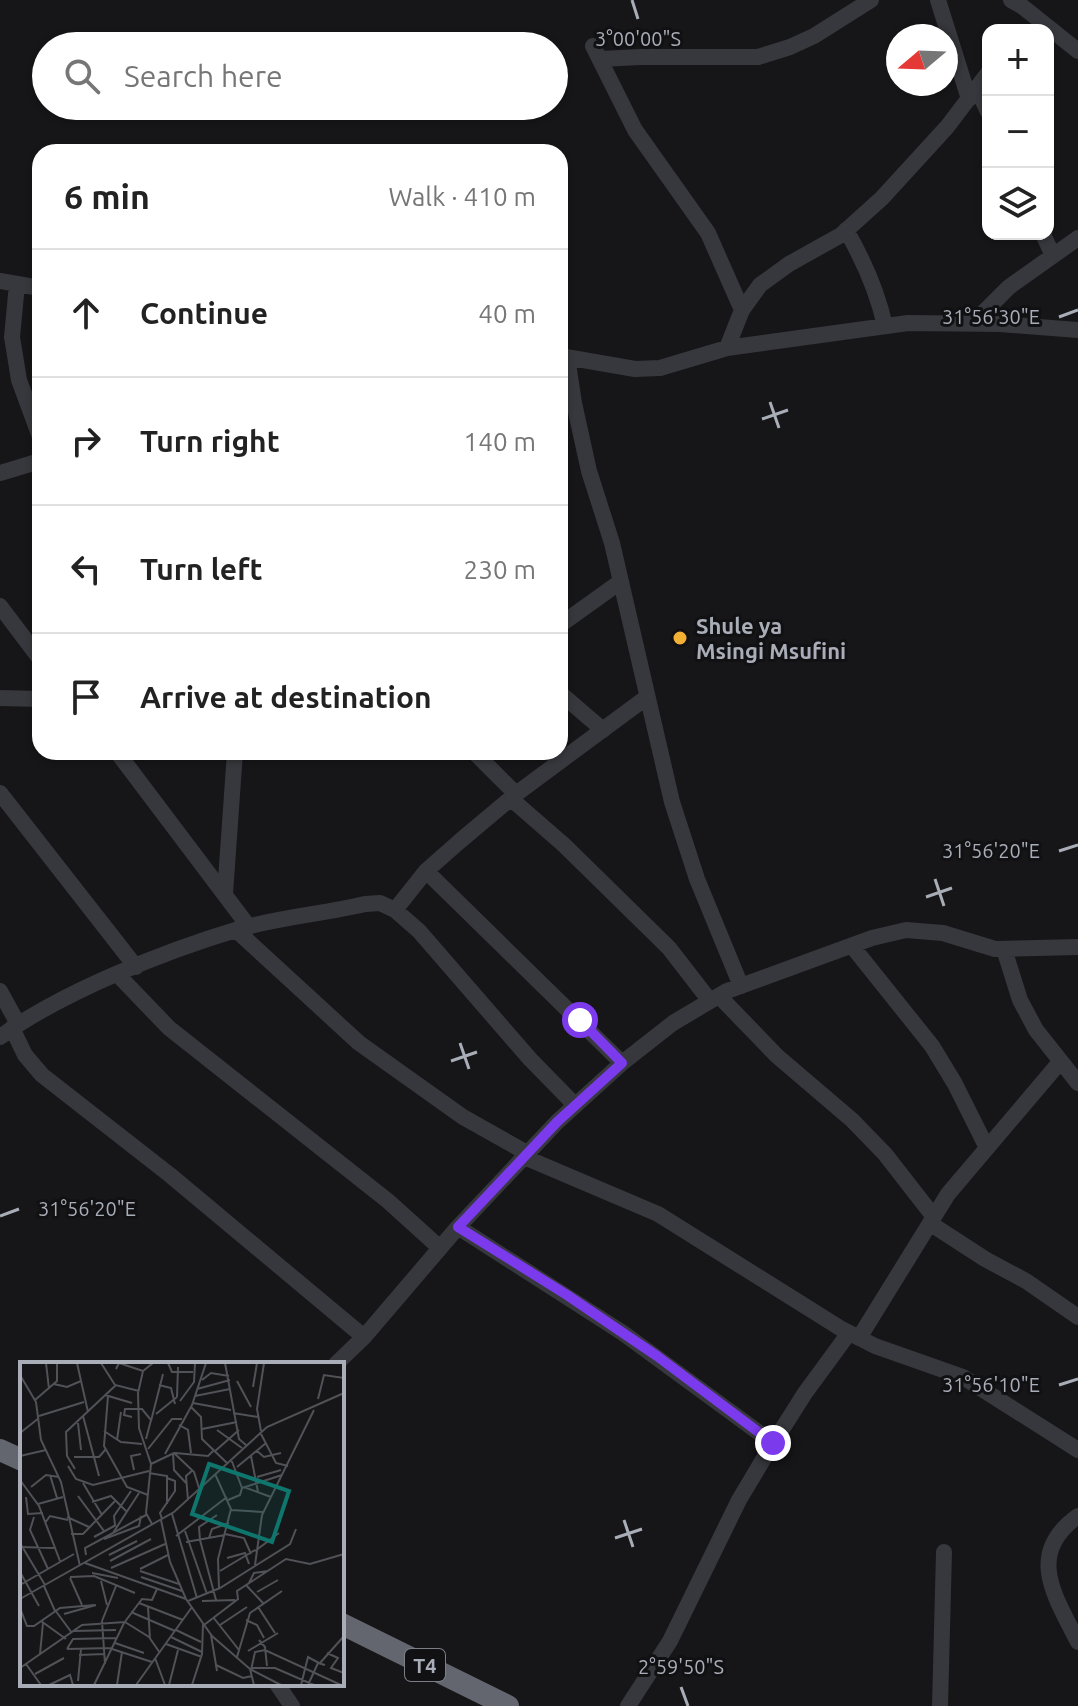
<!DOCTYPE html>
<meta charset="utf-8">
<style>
body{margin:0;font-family:Ubuntu,sans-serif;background:#f2f2f2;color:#222}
.controls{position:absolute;right:24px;top:24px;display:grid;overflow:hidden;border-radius:16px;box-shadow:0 2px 6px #0004}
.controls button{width:72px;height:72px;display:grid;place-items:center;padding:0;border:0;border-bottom:2px solid #e0e0e0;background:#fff;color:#222;font:40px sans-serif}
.compass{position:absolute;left:886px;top:24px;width:72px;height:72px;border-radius:50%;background:#fff;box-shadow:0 2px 6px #0004;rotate:251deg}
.stop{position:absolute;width:24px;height:24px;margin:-18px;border:6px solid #7c3aed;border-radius:50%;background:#fff}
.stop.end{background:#7c3aed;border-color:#fff;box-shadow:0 2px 8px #0008}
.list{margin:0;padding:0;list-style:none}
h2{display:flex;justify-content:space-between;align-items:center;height:104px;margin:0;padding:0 32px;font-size:34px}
h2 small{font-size:26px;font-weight:400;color:#767676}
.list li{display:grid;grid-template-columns:52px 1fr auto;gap:24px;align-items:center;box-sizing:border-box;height:128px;padding:0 32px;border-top:2px solid #e0e0e0}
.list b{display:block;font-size:30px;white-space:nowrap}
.list em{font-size:26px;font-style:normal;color:#767676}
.icon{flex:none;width:44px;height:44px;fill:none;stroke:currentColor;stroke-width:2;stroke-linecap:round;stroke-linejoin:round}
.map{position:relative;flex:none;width:1078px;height:1706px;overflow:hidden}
.search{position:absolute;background:#fff;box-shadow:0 2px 6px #0004;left:32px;top:32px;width:536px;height:88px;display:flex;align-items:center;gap:20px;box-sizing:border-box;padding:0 28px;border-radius:44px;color:#767676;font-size:30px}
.panel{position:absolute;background:#fff;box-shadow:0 2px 6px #0004;left:32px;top:144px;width:536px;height:616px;border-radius:24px}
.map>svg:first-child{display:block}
</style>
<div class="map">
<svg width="1078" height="1706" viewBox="0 0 1078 1706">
<rect width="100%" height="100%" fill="#161618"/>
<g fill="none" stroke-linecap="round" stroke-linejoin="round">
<!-- minor -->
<path stroke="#37383d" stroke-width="16" d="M938 0 969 99
M1011 0 1023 7 1078 51
M593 46 635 130 708 233 742 310
M600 59 641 57H758L790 47 814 36 871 0
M977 88 988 112
M846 230C864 261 877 290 885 326
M1043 234 1053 256
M0 281 40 288
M17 284 12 337 19 380 40 437
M972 324 1009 287 1078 238
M727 348 742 310 760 285 789 264 841 235 882 198 947 127 988 73
M560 356 635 369 660 368 727 348 908 323 1000 324 1078 330
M567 357 574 403 589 471 612 543 672 802 697 879 741 986
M0 473 40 461
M0 606 40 659
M560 625 620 582
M560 693 603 730
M0 698 40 699
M117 752 249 927
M474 752 516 794
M0 793 136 967
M510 798 564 845 669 948 710 1001
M426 871 622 1063
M225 894 235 752
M395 910 426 871 460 841 516 794 647 697
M236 930 359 1043 463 1117 527 1153
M852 946 932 1046 955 1084 987 1148
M1004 949 1020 1000 1036 1030 1078 1083
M118 975 169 1028 388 1201 440 1248
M0 991 18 1024
M719 996 777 1056 852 1120 885 1154 934 1217
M12 1028 25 1055 42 1075 170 1175 364 1337
M0 1037C62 992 165 951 239 929 280 917 323 914 365 904L380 903 395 910 419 931 530 1059 575 1105
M524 1157 658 1214 840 1328 875 1346 963 1377 1078 1450
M931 1224 985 1259 1026 1281 1078 1317
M458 1227 623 1333 773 1443
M859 1338 948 1194 1060 1062
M336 1364 364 1337 458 1227 557 1122 622 1063 673 1023 727 991 872 938 906 930 943 933 995 949 1078 947
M1078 1516C1025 1554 1055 1596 1078 1642
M277 1684 292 1706
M628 1706 670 1641 739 1500 767 1453 805 1393 849 1333
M940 1706 944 1552"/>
<!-- highway -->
<path stroke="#63666e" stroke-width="22" d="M0 1450 22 1460
M342 1624 508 1706"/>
</g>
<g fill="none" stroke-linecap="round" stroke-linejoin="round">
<!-- route -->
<path stroke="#7c3aed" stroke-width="10" d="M580 1020 622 1063 557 1122 458 1227 567 1295 657 1356 773 1443"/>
</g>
<!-- ticks -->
<path fill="none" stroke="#a8adb8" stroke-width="3" d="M632 0 638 19M1059 317 1078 310M770 402 779 428M762 419 788 410M1059 851 1078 845M935 879 944 906M926 897 952 888M460 1043 469 1069M451 1061 477 1052M0 1216 19 1209M1059 1385 1078 1379M624 1520 633 1547M615 1538 642 1529M681 1687 688 1706"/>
<!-- markers -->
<circle fill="#f2b134" stroke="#111113" stroke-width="3" cx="680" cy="638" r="8"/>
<g text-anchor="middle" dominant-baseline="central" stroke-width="6" stroke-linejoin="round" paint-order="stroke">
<!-- shield labels -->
<rect fill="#111113" stroke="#7b7e86" stroke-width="2" x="405" y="1649" width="40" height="32" rx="6"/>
<g font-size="20" font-weight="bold" fill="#a8adb8">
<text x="425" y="1665">T4</text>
</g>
<!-- poi labels -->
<g font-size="22" font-weight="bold" fill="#a8adb8" stroke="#111113" text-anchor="start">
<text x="696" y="625">Shule ya<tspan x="696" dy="25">Msingi Msufini</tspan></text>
</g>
</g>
<!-- overview -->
<g transform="translate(20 1362)">
<rect width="324" height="324" fill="#161618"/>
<path fill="none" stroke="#505258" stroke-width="2" d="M26 1 29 27M57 1 68 50M81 1 95 23 119 29M148 1 152 10H173M205 1 219 77 226 83M96 7 99 1 123 9M0 13 16 40 21 78 41 120 60 204M182 18 191 11 209 14M217 19 231 45M34 22 47 25 61 19M139 23 151 26 155 42M233 25 237 1M177 27 210 18M85 33 112 41M88 34 84 84 107 125 128 133M175 34 210 27M157 35 158 5M298 37 304 13 324 16M15 38 37 19V1M160 39 174 20 175 1M173 41 211 48M171 45 181 55 182 77 207 101M213 51 238 55M136 52 157 35M19 54 64 40M63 54 79 114M112 55 104 53 105 47H122L131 58 126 77M131 59 143 12M58 61 61 88M159 63 168 68 171 91M182 67 217 60M197 68 222 86M84 69 101 80 122 82M241 69 237 47 244 1M240 70 256 101 268 104M0 71 19 56M97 78 101 50M128 87 152 57H162M237 89 244 95 261 91M194 90 219 68M153 91 154 108 167 122M155 91 188 94 193 89M145 92 172 43 186 1M0 94 26 88M231 94 238 130M54 95H79L86 87M131 102 154 91 174 110 179 126M48 104 56 117 73 123 129 109M217 105 246 81M55 107 47 94 46 70 96 23M114 108 111 94 121 92M129 111 147 114V142M195 112 211 147 198 197 199 226M30 113 37 136M237 115 261 108M0 118 19 144 40 199M63 121 82 153M11 125 26 113 39 115M224 125 251 135M222 126 262 113M58 134 84 169M6 135 8 152 23 151M168 138 166 114 173 108M208 138 220 133 222 126 211 97M72 140 91 134 106 149M18 142 43 135M211 148 243 150M152 152 177 236M14 155 10 168 28 207M47 155 69 165M142 157 140 151 155 129V119L147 116M141 158 150 200 166 237 192 274 230 307 234 323M25 161 30 154 48 158M132 162 126 151 131 102 119 66 118 31 123 9 133 1M95 163 94 154 111 129M165 169 187 232M93 171 119 131M51 172H63L95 139M205 172 224 176 231 192M156 174 207 135M74 175 96 163M189 176 192 167 209 161M84 177 119 164 121 154M180 178 196 238M180 178 179 165 197 153M166 180 205 173M0 181 25 223M0 185 34 186M235 189 259 171M66 193 65 186 126 153M89 193 117 179M207 196 225 191 229 202M90 199 131 177M65 201 166 237M235 203 242 153 294 48M91 206 145 182M120 207 148 193M120 209 159 222M200 209 235 188M0 210 19 244M72 211 98 216M50 215 74 214 115 231M121 215 162 229M50 216 62 243M81 219 87 243M229 221 234 211 248 209M0 223 54 192M226 223 243 241M24 224 35 249M237 230 258 218M0 237 154 150 247 65 324 31M168 239 200 226 270 182 276 167M182 239 215 238M119 241 163 258M128 245 130 277M238 245 255 271M0 246 7 264H14L40 246 75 243M35 248 52 271M111 250 155 269M44 252 76 243M193 255 219 288M226 258 237 263 244 276M21 259 46 277M82 259 85 302M82 259 96 224M105 260 129 275 140 291M184 263 218 237 217 229 266 197 290 202 324 192M200 263 227 245M156 268 181 280M54 269 96 268M191 273 197 309M151 275 182 290M239 278 245 285 247 304M95 281 124 291M146 282 182 295M47 287 53 277 97 276M47 287 92 286M92 287 132 300M228 289 258 271M307 291 318 296 311 306 324 311M20 292 23 261M59 293 84 292M217 295 230 251 262 229M135 296 145 323M300 301 324 274M6 302 21 323M196 303 223 316 232 314M0 306 62 263 105 260M232 306H255L294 323M230 307 261 323M231 308 235 290 245 288 321 323M15 312 44 296M58 319 61 287M29 323 50 313 53 323M74 323 104 261 122 237 132 238 137 227M97 323 102 290M116 323 172 245M149 323 158 288M172 323 182 292 183 262M281 323 288 295 299 301M288 323 298 301 305 303"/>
<path fill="#0f766e" fill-opacity="0.15" stroke="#0f766e" stroke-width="4" d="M189 102 269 129 252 180 172 152Z"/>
<rect width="324" height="324" fill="none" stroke="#a8adb8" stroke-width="4"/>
</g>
<g font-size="20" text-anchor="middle" fill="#a8adb8" stroke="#111113" stroke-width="6" stroke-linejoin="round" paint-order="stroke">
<text x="638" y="46">3°00'00"S</text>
<text x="991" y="324">31°56'30"E</text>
<text x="991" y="858">31°56'20"E</text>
<text x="87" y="1216">31°56'20"E</text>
<text x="991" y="1392">31°56'10"E</text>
<text x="681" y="1674">2°59'50"S</text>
</g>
</svg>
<div class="controls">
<button>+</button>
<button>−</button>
<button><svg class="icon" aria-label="layers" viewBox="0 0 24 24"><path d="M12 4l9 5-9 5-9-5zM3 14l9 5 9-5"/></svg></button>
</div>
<svg class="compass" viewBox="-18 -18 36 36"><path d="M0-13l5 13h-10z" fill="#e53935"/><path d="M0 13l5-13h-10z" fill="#767676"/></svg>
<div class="stop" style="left:580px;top:1020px"></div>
<div class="stop end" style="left:773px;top:1443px"></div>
<div class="search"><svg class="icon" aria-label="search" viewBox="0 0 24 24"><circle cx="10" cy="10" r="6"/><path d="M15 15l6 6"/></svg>Search here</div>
<section class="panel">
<h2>6 min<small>Walk · 410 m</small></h2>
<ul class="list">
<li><svg class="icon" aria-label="ahead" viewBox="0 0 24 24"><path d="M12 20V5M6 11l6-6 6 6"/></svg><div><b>Continue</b></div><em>40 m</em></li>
<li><svg class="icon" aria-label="right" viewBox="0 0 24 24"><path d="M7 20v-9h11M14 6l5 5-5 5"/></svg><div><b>Turn right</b></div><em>140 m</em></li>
<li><svg class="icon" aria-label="left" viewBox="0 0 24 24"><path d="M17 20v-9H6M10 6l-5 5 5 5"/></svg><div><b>Turn left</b></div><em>230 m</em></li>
<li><svg class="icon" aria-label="arrive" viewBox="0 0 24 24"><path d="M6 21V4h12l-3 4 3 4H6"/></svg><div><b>Arrive at destination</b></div></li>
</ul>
</section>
</div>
